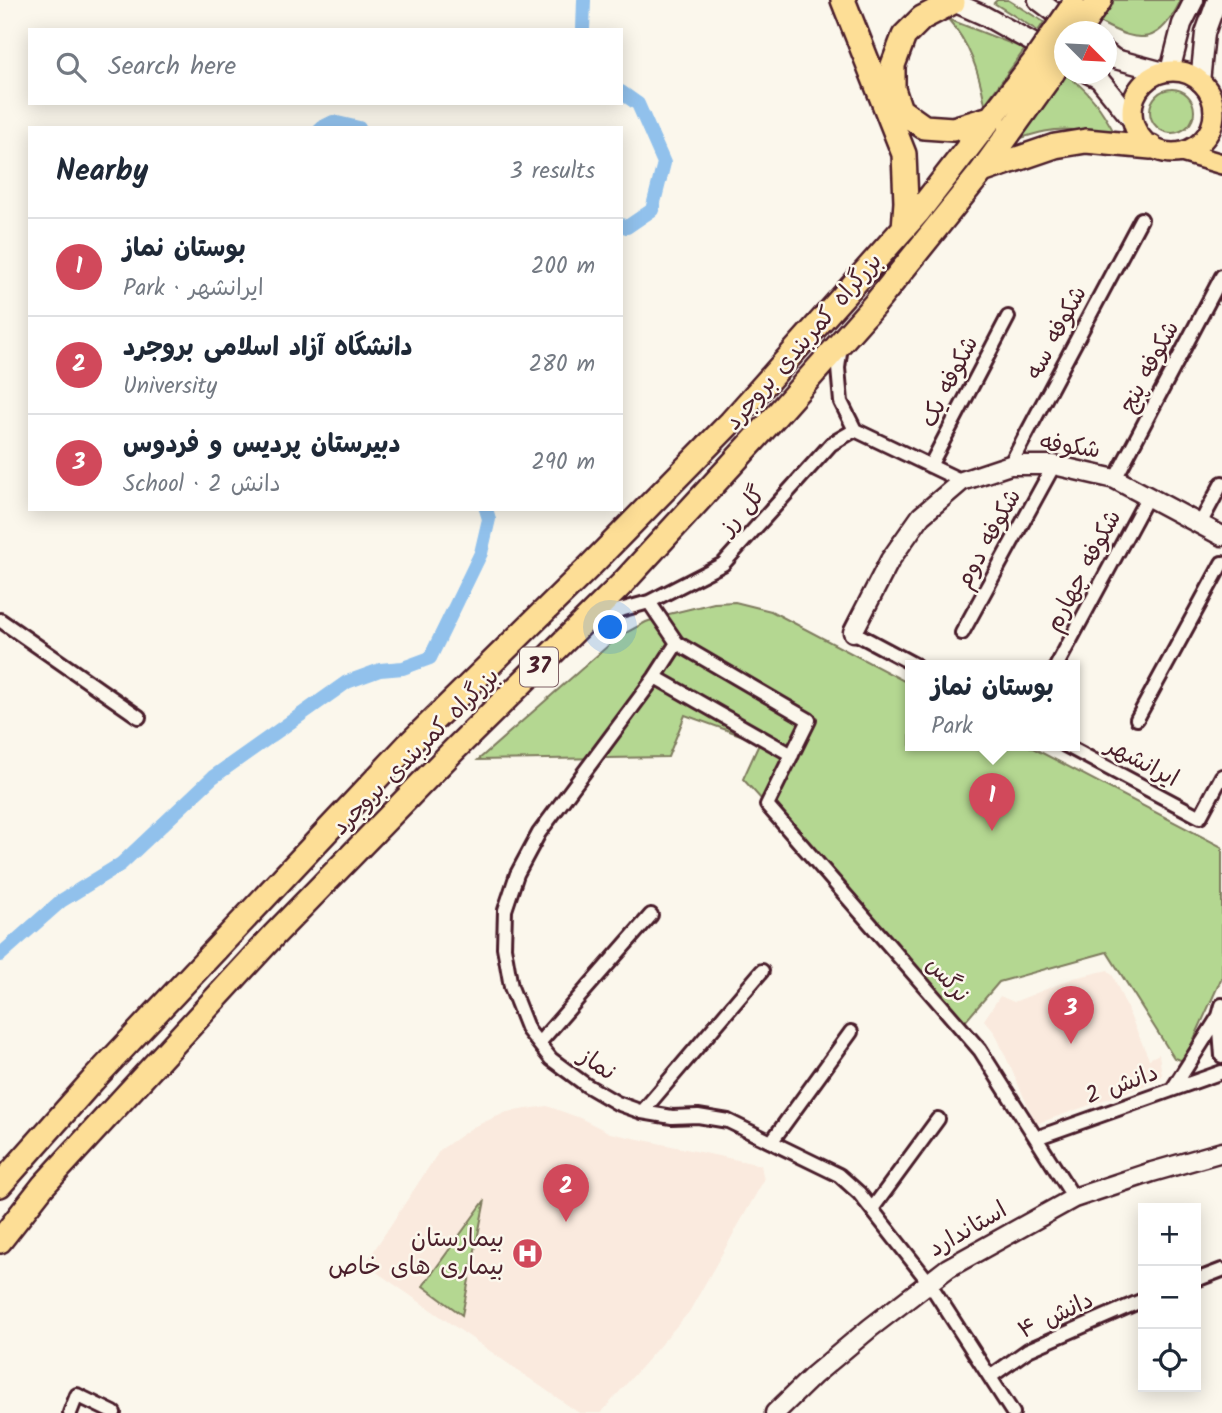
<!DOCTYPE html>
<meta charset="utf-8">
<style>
body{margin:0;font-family:Kalam,"Playpen Sans Arabic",sans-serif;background:#f6f6f7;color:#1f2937}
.controls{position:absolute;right:21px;bottom:21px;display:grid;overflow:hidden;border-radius:0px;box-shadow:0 4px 18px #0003}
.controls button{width:63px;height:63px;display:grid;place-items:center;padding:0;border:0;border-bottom:2px solid #e0e1e3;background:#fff;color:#1f2937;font:35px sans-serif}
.compass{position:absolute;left:1054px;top:21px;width:63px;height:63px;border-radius:50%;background:#fff;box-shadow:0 4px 18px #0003;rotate:114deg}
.you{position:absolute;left:611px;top:628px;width:24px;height:24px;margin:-18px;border:5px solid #fff;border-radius:50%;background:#1a73e8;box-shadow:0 0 0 10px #1a73e833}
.badge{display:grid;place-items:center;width:46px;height:46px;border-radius:50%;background:#d1495b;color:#fff;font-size:23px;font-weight:700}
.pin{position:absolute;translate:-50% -58px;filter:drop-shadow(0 2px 4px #0008)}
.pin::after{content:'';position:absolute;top:37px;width:24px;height:21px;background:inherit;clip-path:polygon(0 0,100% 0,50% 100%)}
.popup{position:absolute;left:905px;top:660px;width:175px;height:91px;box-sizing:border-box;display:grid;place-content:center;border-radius:0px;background:#fff;filter:drop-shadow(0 2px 5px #0005);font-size:23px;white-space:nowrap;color:#747a83}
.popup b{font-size:26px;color:#1f2937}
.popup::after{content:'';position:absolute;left:50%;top:100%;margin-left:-14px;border:14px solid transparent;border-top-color:#fff}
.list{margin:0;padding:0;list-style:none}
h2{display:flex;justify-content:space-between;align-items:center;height:91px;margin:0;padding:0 28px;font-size:30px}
h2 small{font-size:23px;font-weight:400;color:#747a83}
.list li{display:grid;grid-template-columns:46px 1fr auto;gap:21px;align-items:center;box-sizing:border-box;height:98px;padding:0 28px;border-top:2px solid #e0e1e3}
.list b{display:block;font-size:26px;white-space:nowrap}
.list p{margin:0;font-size:23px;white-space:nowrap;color:#747a83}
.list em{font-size:23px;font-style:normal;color:#747a83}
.icon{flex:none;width:38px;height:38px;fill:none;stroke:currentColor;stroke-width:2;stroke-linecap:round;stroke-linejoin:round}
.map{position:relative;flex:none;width:1222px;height:1413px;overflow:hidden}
.search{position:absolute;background:#fff;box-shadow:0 4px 18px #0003;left:28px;top:28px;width:595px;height:77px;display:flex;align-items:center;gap:18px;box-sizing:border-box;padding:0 24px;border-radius:0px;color:#747a83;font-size:26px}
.panel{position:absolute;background:#fff;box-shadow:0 4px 18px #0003;left:28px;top:126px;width:595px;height:385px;border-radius:0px}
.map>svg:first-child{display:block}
</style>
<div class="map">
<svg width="1222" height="1413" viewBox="0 0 1222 1413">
<rect width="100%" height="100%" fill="#fbf7ec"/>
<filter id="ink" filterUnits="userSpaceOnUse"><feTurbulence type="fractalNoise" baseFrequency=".0143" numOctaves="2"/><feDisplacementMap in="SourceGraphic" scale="14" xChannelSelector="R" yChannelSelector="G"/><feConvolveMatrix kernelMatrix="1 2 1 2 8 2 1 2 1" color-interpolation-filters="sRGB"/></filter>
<g filter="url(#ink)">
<!-- built -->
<path fill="#faeade" d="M1108 970 1113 976 1149 1059 1159 1054 1162 1076 1152 1083 1036 1124 995 1033 984 1020 1000 996 1014 1002 1074 978Z
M547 1106 580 1118 610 1133 761 1165 764 1180 689 1312 601 1413H579L365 1264 440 1150 473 1127 507 1112Z"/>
<!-- green -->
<path fill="#b4d791" stroke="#7f7b5e" stroke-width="2" d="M997 0H1008L1044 22 1038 31 994 3Z
M1110 0H1181C1160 44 1141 45 1101 23L1100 15Z
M948 19 1025 49 985 104C979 72 970 44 948 19Z
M1063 73C1088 88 1103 111 1116 136 1103 142 1086 132 1073 130 1054 128 1036 133 1018 139Z
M1150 111a22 22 0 1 1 44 0a22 22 0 1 1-44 0Z
M735 602 771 611 910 684V745H1027L1222 847V977L1184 1061 1174 1058 1107 952 999 982 964 1023 743 779 760 742 685 715 668 757 478 760 618 637 646 622 669 614 714 603Z
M485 1200 462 1315 423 1286Z"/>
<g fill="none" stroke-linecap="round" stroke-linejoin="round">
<!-- canal -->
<path stroke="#91c1ec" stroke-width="14" d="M583 30 584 0
M621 92 638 104 664 163 652 210 627 227 621 225
M321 128 333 122 359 128
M0 955 61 901 121 864 213 777 347 682 380 670 403 668 430 658 481 553 489 519 486 509"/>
<defs>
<path id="street" d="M841 346 838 368 841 402 855 430 962 481
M1010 465 1141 219
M930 466 1008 317
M1115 479 1222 276
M1200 524 1222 483
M649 602 677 643 655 677 539 833 517 874 505 910 504 947 511 987 528 1030 551 1059 586 1085 617 1103 642 1112 672 1117 698 1116 728 1121 839 1175 859 1193 928 1281 1013 1413
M595 617 649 602 723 564 831 444 855 430
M0 620 139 717
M853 632 915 665
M962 633 1054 465
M677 643 809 720 767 805 980 1050 1074 1198
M1057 665 1148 496
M655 677 792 755
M1137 719 1222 563
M1065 745 1200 817 1222 776
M1222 1005 1219 1016 1222 1056
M539 1043 651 915
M1172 1090 1219 1016
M642 1112 762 971
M1036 1138 1222 1072
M772 1141 851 1032
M872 1209 938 1119
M1196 1280 1222 1270
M990 1377 1028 1350 1143 1300
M70 1413 77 1395 114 1413"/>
<path id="secondary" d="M949 0 983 15 1055 55
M1038 0 1074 27
M1106 52 1115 59 1164 72
M1170 71 1182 24 1194 0
M1089 74 1099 79 1133 121
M1200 82 1205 33 1217 0
M853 632 890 560 921 516 962 481 1010 465H1054L1115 479 1222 536
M775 1413 814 1375 870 1328 948 1268 1074 1198 1152 1172 1222 1152"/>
<path id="primary" d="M1132 112a41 41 0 1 1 82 0a41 41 0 1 1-82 0Z
M1181 152 1222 164"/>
<path id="highway" d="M843 0 904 154 906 202 904 228
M953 2 922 18 904 36 893 65V89L900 110 924 127 953 129 994 117
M1088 17 1100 0
M982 171 1055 146 1086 141 1151 147
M0 1185 93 1080 408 745 590 566 731 422 919 211 1035 61
M0 1241 43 1186 274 935 454 750 621 585 757 437 875 304 941 222 982 171 1053 72"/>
</defs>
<!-- street casing -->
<use href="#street" stroke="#4a1f2b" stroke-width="18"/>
<!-- secondary casing -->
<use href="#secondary" stroke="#4a1f2b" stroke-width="23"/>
<!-- primary casing -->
<use href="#primary" stroke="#4a1f2b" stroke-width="24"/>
<!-- highway casing -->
<use href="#highway" stroke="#4a1f2b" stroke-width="28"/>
<!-- street -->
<use href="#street" stroke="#fbf7ec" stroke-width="12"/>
<!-- secondary -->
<use href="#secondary" stroke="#fbf7ec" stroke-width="18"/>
<!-- primary -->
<use href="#primary" stroke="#fdde96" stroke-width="19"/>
<!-- highway -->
<use href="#highway" stroke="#fdde96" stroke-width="23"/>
<defs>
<path id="highway-bridge" d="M1079 32 1088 17
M1035 61 1073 6
M1053 72 1064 54"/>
</defs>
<!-- highway-bridge casing -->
<use href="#highway-bridge" stroke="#4a1f2b" stroke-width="28" stroke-linecap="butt"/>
<!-- highway-bridge -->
<use href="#highway-bridge" stroke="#fdde96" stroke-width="23"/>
</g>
</g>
<!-- icons -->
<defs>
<symbol id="hospital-disc" viewBox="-11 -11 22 22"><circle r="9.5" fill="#d1495b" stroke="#fbf7ec"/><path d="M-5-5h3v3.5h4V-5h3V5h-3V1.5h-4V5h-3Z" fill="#fff"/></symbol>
</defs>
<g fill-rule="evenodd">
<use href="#hospital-disc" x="510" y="1236" width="35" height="35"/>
</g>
<g text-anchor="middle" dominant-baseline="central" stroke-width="5" stroke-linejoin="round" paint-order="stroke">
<!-- shield labels -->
<rect fill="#fbf7ec" stroke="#7f6065" stroke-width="2" x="520" y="647.5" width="38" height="39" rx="5"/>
<g font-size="23" font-weight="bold" fill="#4a1f2b">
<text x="539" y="667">37</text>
</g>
<!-- street labels -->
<g font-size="24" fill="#4a1f2b" stroke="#fbf7ec">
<text transform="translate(1057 333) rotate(-62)">شکوفه سه</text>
<text transform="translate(804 342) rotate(-49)">بزرگراه کمربندی بروجرد</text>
<text transform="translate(1150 367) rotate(-62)">شکوفه پنج</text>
<text transform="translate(950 382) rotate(-63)">شکوفه یک</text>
<text transform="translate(1070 447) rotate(8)">شکوفه</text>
<text transform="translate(743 511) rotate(-48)">گل رز</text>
<text transform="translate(989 539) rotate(-61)">شکوفه دوم</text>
<text transform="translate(1084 571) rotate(-62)">شکوفه چهارم</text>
<text transform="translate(416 752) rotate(-45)">بزرگراه کمربندی بروجرد</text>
<text transform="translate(1142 763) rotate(28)">ایرانشهر</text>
<text transform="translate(947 980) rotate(49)">نرگس</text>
<text transform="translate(597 1065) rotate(34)">نماز</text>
<text transform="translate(1122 1085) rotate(-20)">دانش 2</text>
<text transform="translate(968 1230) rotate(-30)">استاندارد</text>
<text transform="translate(1056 1316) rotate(-25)">دانش ۴</text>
</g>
<!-- poi labels -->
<g font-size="24" fill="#4a1f2b" stroke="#fbf7ec" text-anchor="end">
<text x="504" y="1239">بیمارستان<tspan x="504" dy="28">بیماری های خاص</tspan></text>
</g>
</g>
</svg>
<div class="controls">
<button>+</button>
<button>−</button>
<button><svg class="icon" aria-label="locate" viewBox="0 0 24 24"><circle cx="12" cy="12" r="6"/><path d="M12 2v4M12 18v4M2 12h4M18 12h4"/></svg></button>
</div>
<svg class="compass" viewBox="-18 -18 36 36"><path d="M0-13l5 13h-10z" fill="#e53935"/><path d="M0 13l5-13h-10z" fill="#747a83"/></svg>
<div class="you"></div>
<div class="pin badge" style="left:992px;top:831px">1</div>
<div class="popup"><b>بوستان نماز</b>Park</div>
<div class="pin badge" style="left:566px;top:1222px">2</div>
<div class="pin badge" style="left:1071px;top:1044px">3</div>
<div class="search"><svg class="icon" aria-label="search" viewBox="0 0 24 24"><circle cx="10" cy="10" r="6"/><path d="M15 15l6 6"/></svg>Search here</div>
<section class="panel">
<h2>Nearby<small>3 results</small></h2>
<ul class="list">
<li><span class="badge">1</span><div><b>بوستان نماز</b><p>Park · ایرانشهر</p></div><em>200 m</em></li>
<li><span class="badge">2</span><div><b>دانشگاه آزاد اسلامی بروجرد</b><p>University</p></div><em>280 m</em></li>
<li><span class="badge">3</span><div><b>دبیرستان پردیس و فردوس</b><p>School · دانش 2</p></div><em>290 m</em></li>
</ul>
</section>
</div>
